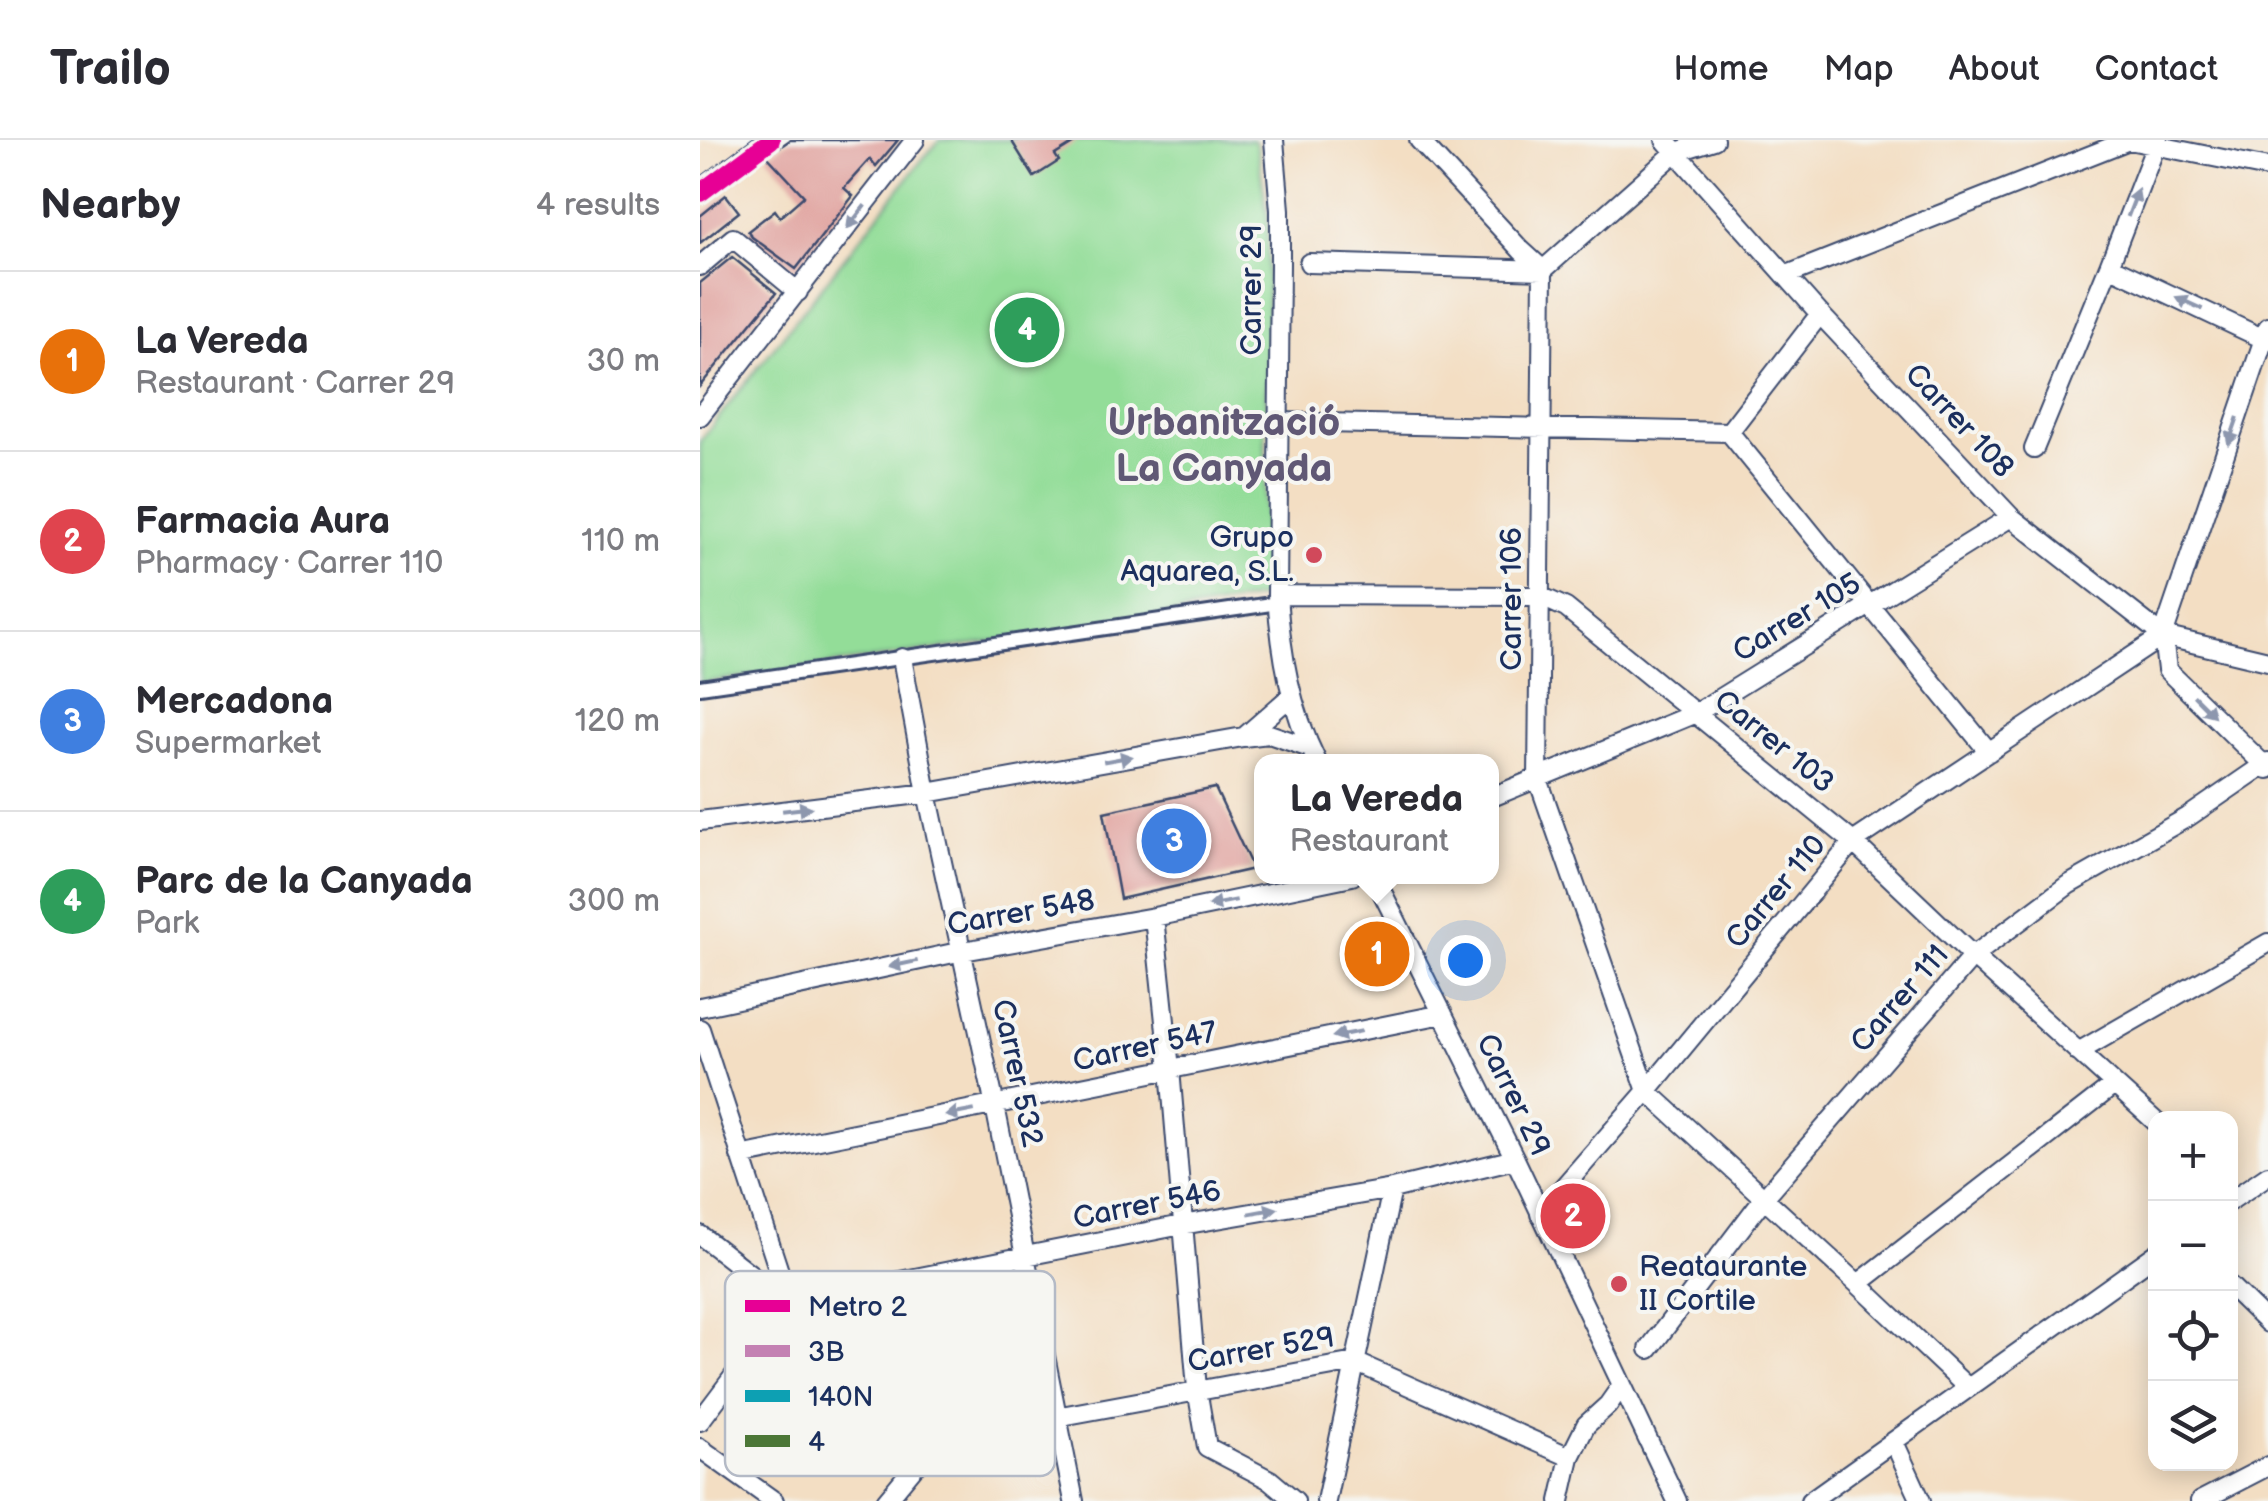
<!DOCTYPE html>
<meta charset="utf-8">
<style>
body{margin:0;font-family:"Balsamiq Sans",sans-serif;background:#f2f2f3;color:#2b2b33}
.controls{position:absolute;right:30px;bottom:30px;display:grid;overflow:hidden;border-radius:20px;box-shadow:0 5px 25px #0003}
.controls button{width:90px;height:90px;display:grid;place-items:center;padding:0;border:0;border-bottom:2px solid #e1e1e2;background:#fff;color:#2b2b33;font:50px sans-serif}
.you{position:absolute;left:765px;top:820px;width:35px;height:35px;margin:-25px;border:8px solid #fff;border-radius:50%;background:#1a73e8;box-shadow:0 0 0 15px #1a73e833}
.badge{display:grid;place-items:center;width:65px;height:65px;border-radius:50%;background:#2563eb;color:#fff;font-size:32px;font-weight:700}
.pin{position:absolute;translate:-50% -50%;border:5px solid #fff;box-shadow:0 2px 10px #0006}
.popup{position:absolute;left:554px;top:614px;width:245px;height:130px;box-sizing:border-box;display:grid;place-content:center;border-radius:20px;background:#fff;filter:drop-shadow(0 2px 8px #0005);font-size:32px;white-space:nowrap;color:#7c7c81}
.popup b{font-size:38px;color:#2b2b33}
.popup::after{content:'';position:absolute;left:50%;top:100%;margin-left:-20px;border:20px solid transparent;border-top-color:#fff}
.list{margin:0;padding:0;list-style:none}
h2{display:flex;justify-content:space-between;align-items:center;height:130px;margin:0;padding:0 40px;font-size:42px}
h2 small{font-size:32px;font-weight:400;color:#7c7c81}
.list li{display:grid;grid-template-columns:65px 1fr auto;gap:30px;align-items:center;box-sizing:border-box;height:180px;padding:0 40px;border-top:2px solid #e1e1e2}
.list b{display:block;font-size:38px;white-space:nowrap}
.list p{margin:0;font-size:32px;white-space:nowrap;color:#7c7c81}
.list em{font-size:32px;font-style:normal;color:#7c7c81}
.icon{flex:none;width:55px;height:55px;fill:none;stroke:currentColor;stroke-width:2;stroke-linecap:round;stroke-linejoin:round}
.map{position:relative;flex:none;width:1568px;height:1361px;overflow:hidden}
header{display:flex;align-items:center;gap:60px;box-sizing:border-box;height:140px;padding:0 50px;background:#fff;border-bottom:2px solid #e1e1e2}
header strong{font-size:48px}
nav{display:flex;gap:55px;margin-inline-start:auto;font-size:35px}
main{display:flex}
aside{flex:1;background:#fff}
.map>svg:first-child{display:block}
</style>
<header>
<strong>Trailo</strong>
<nav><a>Home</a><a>Map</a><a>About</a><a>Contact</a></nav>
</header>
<main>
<aside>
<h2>Nearby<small>4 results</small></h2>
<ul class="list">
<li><span class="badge" style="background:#e8710a">1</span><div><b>La Vereda</b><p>Restaurant · Carrer 29</p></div><em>30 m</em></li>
<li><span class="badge" style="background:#e0444e">2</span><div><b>Farmacia Aura</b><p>Pharmacy · Carrer 110</p></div><em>110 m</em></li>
<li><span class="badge" style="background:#3f7fe0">3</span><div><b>Mercadona</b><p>Supermarket</p></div><em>120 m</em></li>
<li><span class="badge" style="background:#2e9e5b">4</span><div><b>Parc de la Canyada</b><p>Park</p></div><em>300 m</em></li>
</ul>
</aside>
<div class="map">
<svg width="1568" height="1361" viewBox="0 0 1568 1361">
<rect width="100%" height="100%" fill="#f6f6f2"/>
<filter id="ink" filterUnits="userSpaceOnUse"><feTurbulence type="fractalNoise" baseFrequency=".01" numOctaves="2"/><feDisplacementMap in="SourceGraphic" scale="20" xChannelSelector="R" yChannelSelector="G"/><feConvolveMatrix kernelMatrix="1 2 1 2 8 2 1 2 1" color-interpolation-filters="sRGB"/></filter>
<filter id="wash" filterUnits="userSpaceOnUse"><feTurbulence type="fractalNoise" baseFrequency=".0048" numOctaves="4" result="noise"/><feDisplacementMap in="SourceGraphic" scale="40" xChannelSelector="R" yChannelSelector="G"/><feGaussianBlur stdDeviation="2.25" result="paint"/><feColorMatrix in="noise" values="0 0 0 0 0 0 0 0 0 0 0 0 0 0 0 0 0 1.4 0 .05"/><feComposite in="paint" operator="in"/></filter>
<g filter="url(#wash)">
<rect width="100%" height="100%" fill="#f3dec3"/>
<!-- green -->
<path fill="#93dd98" stroke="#57867b" stroke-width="2.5" d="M240 0H554L557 7 568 78 564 457 424 483 0 543V301L222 20Z"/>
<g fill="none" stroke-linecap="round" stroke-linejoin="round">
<!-- stream -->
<path stroke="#7bb7ed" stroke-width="5" d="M849 1350 853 1335"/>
</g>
<g id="blocks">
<!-- building -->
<path fill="#e1a5a1" d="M90 0H198L176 26 170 19 144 48 153 56 96 129 52 97 48 91 75 70 80 77 104 56 67 16Z
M311 0H379L355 15 359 21 334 37Z
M26 55 39 72 0 103V76Z
M32 117 76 153 0 246V143Z
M515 648 553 729 420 759 404 672Z"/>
</g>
</g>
<g filter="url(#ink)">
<use href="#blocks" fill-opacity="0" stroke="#3b496d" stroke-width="2.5"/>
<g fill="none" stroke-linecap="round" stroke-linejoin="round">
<defs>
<path id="pedestrian" d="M0 547 578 463"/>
<path id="minor" d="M574 0 580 70V124L577 455C581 515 590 567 617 622
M719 0 821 110 843 130 838 639 947 951 1158 1144 1268 1248
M965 0 1120 174 1311 377 1463 496 1568 521
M609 123 843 130 976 12 1014 0
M0 126 33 98 98 152
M1409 126 1568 201
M1087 135 1429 0 1568 28
M1568 187 1463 496 1467 530 1568 629
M0 276 215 0
M579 282 1029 292 1120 174
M1029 292 1289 612
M1334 309 1409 126 1458 0
M577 455 840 456 866 468 1153 702 1273 816 1456 982
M202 518 227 653 295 966 374 1361
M544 597 591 556
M792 657 996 573 1311 377
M0 681 227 653 543 597 569 594 610 608
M674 736 815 1019 977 1361
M454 777 470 929 497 1249 507 1307 570 1340 595 1361
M0 867 263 811 454 777 652 736
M0 889 89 1162
M1378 912 1568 803
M40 1016 743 874
M1530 1061 1568 1035
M840 1074 947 951 1153 702 1463 496
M0 1095 247 1287 269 1293 655 1222 870 1317
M1158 1144 1414 945
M1530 1146 1568 1183
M89 1163 482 1085 692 1049 815 1019
M949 1209 1063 1059 1273 816 1368 745 1488 677 1568 622
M0 1281 89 1163
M1194 1302 1221 1361
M0 1308 74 1361
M186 1361 247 1287
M626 1361 692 1049
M860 1361 870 1317 886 1285 908 1265 922 1245
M1110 1361 1456 1114
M1500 1361 1568 1326"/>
</defs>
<!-- pedestrian casing -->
<use href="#pedestrian" stroke="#3b496d" stroke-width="18"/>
<!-- minor casing -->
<use href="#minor" stroke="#3b496d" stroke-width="22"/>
<!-- pedestrian -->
<use href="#pedestrian" stroke="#fff" stroke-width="12"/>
<!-- minor -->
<use href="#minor" stroke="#fff" stroke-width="18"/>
<defs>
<path id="rail" d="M0 42 56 0"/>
</defs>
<!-- rail casing -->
<use href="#rail" stroke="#1b2f5e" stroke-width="9"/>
<!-- rail -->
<use href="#rail" stroke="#f6f6f2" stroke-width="5" stroke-dasharray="15" stroke-linecap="butt"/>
<defs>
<path id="metro-1" d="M0 53 71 0"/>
</defs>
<!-- metro-1 casing -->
<use href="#metro-1" stroke="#f6f6f2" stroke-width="25"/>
<!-- metro-1 -->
<use href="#metro-1" stroke="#e70095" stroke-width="18"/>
</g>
<!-- one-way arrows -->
<defs><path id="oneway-solid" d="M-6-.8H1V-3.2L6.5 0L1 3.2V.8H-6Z" transform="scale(2.5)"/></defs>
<g fill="#8d97ae">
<use href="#oneway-solid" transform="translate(1433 63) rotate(-69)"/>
<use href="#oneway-solid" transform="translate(156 77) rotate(128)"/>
<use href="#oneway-solid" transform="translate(1489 163) rotate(-155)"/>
<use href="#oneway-solid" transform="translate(1533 291) rotate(109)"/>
<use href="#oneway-solid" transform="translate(1504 566) rotate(45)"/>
<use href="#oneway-solid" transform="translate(418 619) rotate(-10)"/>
<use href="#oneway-solid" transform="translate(97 669) rotate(-7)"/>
<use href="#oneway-solid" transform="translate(522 763) rotate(169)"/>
<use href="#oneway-solid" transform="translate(203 824) rotate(168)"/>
<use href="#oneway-solid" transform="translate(647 894) rotate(169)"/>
<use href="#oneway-solid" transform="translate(260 973) rotate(169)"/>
<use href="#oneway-solid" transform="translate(563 1071) rotate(-10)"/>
</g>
</g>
<!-- markers -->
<g fill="#d1495b" stroke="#f6f6f2" stroke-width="4">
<circle cx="614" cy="415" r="10"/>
<circle cx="919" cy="1144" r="10"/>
</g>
<g text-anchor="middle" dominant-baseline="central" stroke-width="8" stroke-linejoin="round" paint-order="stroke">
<!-- street labels -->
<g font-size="30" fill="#1b2f5e" stroke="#f6f6f2">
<text transform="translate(552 150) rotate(-90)">Carrer 29</text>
<text transform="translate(1259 281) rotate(47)">Carrer 108</text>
<text transform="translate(812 459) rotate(-90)">Carrer 106</text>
<text transform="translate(1097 478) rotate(-31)">Carrer 105</text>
<text transform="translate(1074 602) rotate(39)">Carrer 103</text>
<text transform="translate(1076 752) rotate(-50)">Carrer 110</text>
<text transform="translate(321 773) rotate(-10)">Carrer 548</text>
<text transform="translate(1200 859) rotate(-49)">Carrer 111</text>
<text transform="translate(445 907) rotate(-12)">Carrer 547</text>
<text transform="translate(317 933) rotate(78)">Carrer 532</text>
<text transform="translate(813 955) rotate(64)">Carrer 29</text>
<text transform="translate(447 1065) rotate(-11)">Carrer 546</text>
<text transform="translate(561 1210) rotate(-10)">Carrer 529</text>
</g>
<!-- poi labels -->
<g font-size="30" fill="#1b2f5e" stroke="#f6f6f2" text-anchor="end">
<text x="594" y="398">Grupo<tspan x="594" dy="34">Aquarea, S.L.</tspan></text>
<text x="939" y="1127" text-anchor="start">Reataurante<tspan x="939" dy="34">II Cortile</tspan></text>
</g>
<!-- district labels -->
<g font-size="40" font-weight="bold" fill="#605875" stroke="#f6f6f2">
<text x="524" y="283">Urbanització<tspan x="524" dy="46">La Canyada</tspan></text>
</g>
</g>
<!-- legend -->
<rect x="25" y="1131" width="330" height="205" rx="15" fill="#f6f6f2" stroke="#b4bac6" stroke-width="2.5"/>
<rect x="45" y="1160" width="45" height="12" fill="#e70095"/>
<rect x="45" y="1205" width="45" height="12" fill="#c481b3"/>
<rect x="45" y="1250" width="45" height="12" fill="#0da0b3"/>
<rect x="45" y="1295" width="45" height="12" fill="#4c7737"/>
<g font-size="28" fill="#1b2f5e">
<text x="108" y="1176">Metro 2</text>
<text x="108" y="1221">3B</text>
<text x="108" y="1266">140N</text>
<text x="108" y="1311">4</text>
</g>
</svg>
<div class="controls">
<button>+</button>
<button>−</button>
<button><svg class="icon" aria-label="locate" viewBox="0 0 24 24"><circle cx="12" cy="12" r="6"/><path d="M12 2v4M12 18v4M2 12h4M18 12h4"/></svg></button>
<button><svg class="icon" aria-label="layers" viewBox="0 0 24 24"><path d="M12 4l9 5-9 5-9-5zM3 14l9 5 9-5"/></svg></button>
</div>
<div class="you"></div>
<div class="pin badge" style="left:677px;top:814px;background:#e8710a">1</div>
<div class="popup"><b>La Vereda</b>Restaurant</div>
<div class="pin badge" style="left:873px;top:1076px;background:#e0444e">2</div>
<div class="pin badge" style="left:474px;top:701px;background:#3f7fe0">3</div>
<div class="pin badge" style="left:327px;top:190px;background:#2e9e5b">4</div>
</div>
</main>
